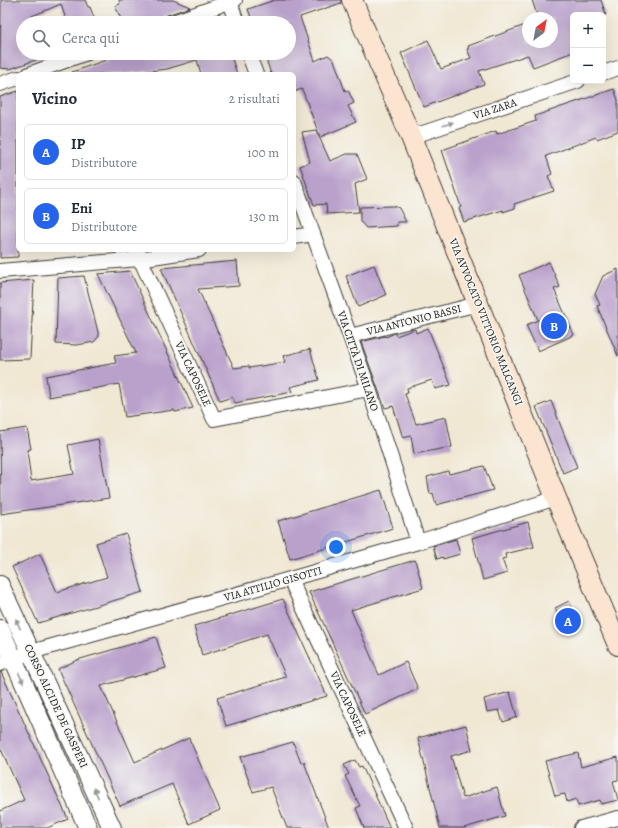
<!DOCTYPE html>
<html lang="it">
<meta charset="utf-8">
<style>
body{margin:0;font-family:Alegreya,serif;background:#f6f6f7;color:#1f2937}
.controls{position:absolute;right:12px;top:12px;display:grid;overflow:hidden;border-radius:6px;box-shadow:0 4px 16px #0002}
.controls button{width:36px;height:36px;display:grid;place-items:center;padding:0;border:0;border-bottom:1px solid #e0e1e3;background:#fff;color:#1f2937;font:20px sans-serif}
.compass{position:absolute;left:522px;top:12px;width:36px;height:36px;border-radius:50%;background:#fff;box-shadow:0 4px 16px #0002;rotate:32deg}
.you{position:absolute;left:336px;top:547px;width:14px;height:14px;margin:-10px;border:3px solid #fff;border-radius:50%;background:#1a73e8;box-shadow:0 0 0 6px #1a73e833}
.badge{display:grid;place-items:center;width:26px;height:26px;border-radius:50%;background:#2563eb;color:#fff;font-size:13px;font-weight:700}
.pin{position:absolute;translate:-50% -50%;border:2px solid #fff;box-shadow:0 1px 4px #0006}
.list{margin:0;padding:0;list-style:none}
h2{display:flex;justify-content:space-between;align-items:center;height:52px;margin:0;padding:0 16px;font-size:17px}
h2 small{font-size:13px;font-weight:400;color:#747a83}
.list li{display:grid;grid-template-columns:26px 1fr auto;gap:12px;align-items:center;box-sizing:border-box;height:56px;margin:0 8px 8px;padding:0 8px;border:1px solid #e0e1e3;border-radius:6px}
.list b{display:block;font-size:15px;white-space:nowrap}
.list p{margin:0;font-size:13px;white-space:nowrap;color:#747a83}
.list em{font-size:13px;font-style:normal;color:#747a83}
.icon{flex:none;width:22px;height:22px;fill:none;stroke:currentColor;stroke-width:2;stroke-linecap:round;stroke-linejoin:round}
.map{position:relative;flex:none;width:618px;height:828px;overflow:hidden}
.search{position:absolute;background:#fff;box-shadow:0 4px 16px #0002;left:16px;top:16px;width:280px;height:44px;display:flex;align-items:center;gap:10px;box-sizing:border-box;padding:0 14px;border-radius:22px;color:#747a83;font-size:15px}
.panel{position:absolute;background:#fff;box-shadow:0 4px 16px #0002;left:16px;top:72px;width:280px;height:180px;border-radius:6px}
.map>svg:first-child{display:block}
</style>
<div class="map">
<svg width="618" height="828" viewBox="0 0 618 828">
<rect width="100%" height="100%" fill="#f6f6f2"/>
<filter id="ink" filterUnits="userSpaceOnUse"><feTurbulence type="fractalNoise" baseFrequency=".025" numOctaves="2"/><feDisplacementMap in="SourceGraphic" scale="8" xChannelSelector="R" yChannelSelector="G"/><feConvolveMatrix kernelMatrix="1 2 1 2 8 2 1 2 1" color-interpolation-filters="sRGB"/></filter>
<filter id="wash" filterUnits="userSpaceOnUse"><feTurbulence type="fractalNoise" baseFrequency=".012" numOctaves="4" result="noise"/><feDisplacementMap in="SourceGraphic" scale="16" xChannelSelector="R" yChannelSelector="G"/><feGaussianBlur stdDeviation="0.9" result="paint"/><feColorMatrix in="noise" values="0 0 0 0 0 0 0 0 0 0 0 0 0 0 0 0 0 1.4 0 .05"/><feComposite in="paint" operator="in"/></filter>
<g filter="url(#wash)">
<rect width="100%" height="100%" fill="#f1e8d4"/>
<g id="blocks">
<!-- building -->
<path fill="#baa1cc" d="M1 0H85L88 7H90L96 23H67L61 4 32 16V23H23V53H50V55L10 69 0 68Z
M119 0H173L190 7 167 15 163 18 162 23H123L115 6 120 4Z
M275 0H341V3L300 17 315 61 328 55 334 60 345 91 348 90 354 103 348 106 356 122 320 137 302 89 294 92V74H271L264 53H289V23H253L248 9Z
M532 0H601L606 15H573V52L533 67 528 55 479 71 484 84 424 107 401 53 428 40 441 69 471 58 467 49 469 48 468 46 528 24V42H552V18H538Z
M213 17 227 23H195Z
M126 53H230L237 74H201L197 60 167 69 122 74H72V72Z
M614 89 618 100V131L597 139 596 137 546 156 552 174 548 176 554 191 514 204 515 208 503 212V210L464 222 459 208 461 207 442 150 496 131 497 134 536 121 535 116Z
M18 91V257L0 258V97Z
M316 130 330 161 347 154H357L367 179 355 184 359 212 327 214 326 204 314 205 300 166 310 162 302 132Z
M394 206 399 208 406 222H397V226L366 228 360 221V207Z
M237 261 239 286 198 289 234 368 249 366V368L285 362 283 356 310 349 319 380 290 387 292 392 235 403 232 397 220 401 161 268Z
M549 262 560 287 554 289 574 335 538 351 526 325 538 320 519 275Z
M374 265 386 295 358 307 346 276Z
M618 269V356L597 306 600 305 595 294 603 276Z
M130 271 193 408 175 412 174 410 125 417 119 384 49 397 46 376 116 363 114 356 136 353 98 274Z
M84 276 99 336 94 342 77 345 56 344 58 278Z
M34 280 30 359 0 360V283Z
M428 328 451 385 435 389 432 380 407 388 408 393 405 394 416 424 446 417 452 447 414 454 411 436 403 438 393 406 385 408 361 342 385 336 386 337 395 333 396 336 415 329 416 333Z
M551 401 577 467 563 473 536 407Z
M27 428 31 449 27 450 31 481 74 474 68 445 98 439 109 498 1 514 0 432Z
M484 466 493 490 436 505 433 493 430 494 427 477 448 471 449 474Z
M381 490 393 528 290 559 278 521Z
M528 522 534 547 505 554 506 558 502 559 507 573 483 580 472 538Z
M126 534 143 592 38 623 12 567 40 554 57 592 107 577 96 543Z
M456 539 460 554 443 559V557L437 559 433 546Z
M415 560 423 588 351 610 379 675 406 662 418 689 365 714 309 592Z
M283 599 327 696 226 726 217 698 286 677 267 634 202 655 194 626Z
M569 601 576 619 562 625 555 608Z
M156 637 166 668 101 686 135 762 189 738 220 810 189 824 172 784 120 806 58 669 77 660Z
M0 672H1L68 819 47 828H0V811L24 800 0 747Z
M510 692 517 717 503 722 499 710 487 712 484 699Z
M466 725 472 750 451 756 463 798 497 787 505 816 464 828H440L418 738Z
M293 742 301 763 304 762 329 828H287L271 787 253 792 240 757Z
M578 753 581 767 618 757V780L613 781 618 800 601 804 600 800 578 806 576 799 567 802 565 794 555 796 545 761Z
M355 760 359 767 362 766 390 828H364L356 808 360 806 345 776 349 774 344 765Z"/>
</g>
</g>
<g filter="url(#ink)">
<use href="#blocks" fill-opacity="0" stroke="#3c3b38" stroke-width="1"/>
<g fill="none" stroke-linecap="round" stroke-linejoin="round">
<defs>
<path id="minor" d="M230 1 237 23
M170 23 235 0
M248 53 256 74
M603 73 618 68
M29 74 87 53
M0 84 18 78
M411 137 578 81
M294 181 369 389 418 542
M294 237 313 234
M136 250 214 419 369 389
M0 271 139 259 199 250
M350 336 478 304
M290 579 406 828
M0 664 31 652 290 579 418 542 556 498
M581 828 618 818"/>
<path id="tertiary" d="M0 585 112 828
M0 629 88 828"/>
<path id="secondary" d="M352 0 411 137 556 498 618 645"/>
</defs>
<!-- minor casing -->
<use href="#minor" stroke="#3c3b38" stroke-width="16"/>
<!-- tertiary casing -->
<use href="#tertiary" stroke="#3c3b38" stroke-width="20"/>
<!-- secondary casing -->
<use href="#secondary" stroke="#3c3b38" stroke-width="22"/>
<!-- minor -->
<use href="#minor" stroke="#fff" stroke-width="14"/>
<!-- tertiary -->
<use href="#tertiary" stroke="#fff" stroke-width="18"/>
<!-- secondary -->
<use href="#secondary" stroke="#fce5d0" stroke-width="20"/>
</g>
<!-- one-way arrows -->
<defs><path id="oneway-solid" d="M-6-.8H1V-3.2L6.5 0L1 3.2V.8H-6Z"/></defs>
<g fill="#999">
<use href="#oneway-solid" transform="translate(448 124) rotate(-18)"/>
<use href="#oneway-solid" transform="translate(18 624) rotate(-115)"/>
<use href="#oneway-solid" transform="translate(21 678) rotate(66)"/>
<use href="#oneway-solid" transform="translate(96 793) rotate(-115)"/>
</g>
</g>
<g text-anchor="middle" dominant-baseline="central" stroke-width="3" stroke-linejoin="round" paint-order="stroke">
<!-- street labels -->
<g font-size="11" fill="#1c1c1c" stroke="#f6f6f2">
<text transform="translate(495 109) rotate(-18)">VIA ZARA</text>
<text transform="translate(414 320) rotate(-14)">VIA ANTONIO BASSI</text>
<text transform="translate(486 322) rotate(68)">VIA AVVOCATO VITTORIO MALCANGI</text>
<text transform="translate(358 361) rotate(71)">VIA CITTÀ DI MILANO</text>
<text transform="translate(193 374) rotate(65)">VIA CAPOSELE</text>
<text transform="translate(273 584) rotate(-16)">VIA ATTILIO GISOTTI</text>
<text transform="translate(348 704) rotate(65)">VIA CAPOSELE</text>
<text transform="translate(56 706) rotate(65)">CORSO ALCIDE DE GASPERI</text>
</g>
</g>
</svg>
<div class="controls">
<button>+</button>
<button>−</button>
</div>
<svg class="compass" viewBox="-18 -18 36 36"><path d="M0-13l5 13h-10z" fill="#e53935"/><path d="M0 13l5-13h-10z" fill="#747a83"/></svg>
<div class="you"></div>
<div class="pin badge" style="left:568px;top:621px">A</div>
<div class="pin badge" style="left:554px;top:326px">B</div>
<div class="search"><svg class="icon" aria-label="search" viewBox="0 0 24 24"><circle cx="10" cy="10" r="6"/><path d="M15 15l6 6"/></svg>Cerca qui</div>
<section class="panel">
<h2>Vicino<small>2 risultati</small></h2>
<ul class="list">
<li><span class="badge">A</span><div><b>IP</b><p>Distributore</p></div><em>100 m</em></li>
<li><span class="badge">B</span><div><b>Eni</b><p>Distributore</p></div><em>130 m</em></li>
</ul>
</section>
</div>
